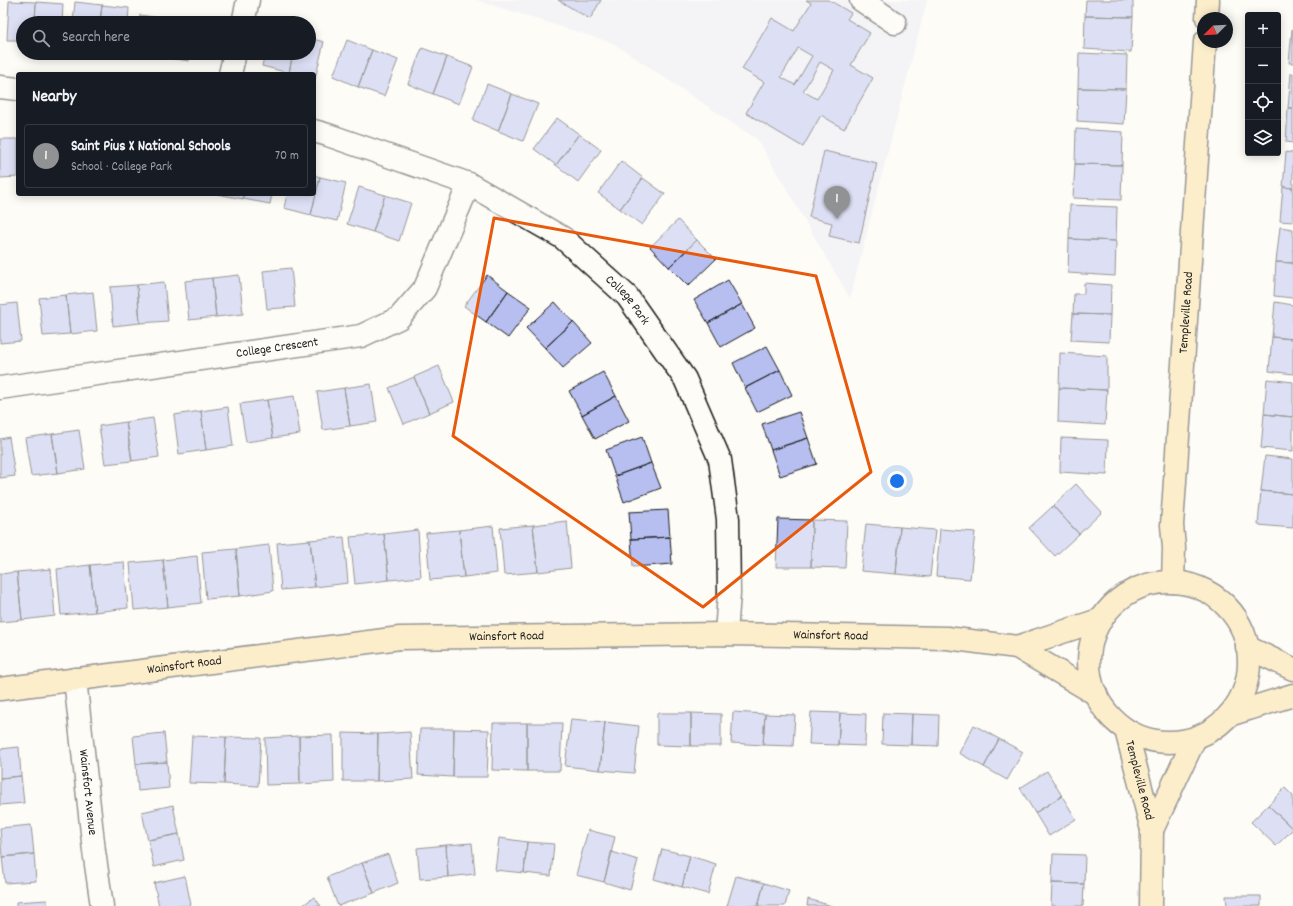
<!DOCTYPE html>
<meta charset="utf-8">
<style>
body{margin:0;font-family:Dekko,sans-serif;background:#20242c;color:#f1f3f6}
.controls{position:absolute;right:12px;top:12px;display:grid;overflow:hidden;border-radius:4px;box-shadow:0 2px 10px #0003}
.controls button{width:36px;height:36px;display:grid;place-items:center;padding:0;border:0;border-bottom:1px solid #363941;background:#171b24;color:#f1f3f6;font:20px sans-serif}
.compass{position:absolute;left:1197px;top:12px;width:36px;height:36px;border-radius:50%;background:#171b24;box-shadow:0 2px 10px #0003;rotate:246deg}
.you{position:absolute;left:897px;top:481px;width:14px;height:14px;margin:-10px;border:3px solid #fff;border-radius:50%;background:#1a73e8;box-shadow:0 0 0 6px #1a73e833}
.badge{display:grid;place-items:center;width:26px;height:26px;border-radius:50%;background:#919294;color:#fff;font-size:13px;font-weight:700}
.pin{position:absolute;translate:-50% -33px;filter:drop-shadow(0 1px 2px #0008)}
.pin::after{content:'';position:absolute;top:21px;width:14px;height:12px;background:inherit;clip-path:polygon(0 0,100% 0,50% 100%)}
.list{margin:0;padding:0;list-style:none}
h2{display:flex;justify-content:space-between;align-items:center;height:52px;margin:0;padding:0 16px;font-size:17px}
h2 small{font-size:13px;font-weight:400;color:#9ea1a6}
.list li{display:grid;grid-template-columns:26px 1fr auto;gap:12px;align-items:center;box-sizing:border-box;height:64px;margin:0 8px 8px;padding:0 8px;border:1px solid #363941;border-radius:4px}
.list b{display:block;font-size:15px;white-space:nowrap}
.list p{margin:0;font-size:13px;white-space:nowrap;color:#9ea1a6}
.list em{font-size:13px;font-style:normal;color:#9ea1a6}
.icon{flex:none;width:22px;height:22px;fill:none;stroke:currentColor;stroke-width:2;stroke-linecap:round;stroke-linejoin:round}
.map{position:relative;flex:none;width:1293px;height:906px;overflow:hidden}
.search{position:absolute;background:#171b24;box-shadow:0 2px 10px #0003;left:16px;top:16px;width:300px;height:44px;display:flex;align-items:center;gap:10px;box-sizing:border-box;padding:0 14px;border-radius:22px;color:#9ea1a6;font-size:15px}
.panel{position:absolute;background:#171b24;box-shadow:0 2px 10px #0003;left:16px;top:72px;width:300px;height:124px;border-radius:4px}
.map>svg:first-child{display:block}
</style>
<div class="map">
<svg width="1293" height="906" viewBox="0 0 1293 906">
<rect width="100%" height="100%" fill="#fdfcf7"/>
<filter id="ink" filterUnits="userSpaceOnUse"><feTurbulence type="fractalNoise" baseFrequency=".025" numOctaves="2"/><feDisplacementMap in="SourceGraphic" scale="8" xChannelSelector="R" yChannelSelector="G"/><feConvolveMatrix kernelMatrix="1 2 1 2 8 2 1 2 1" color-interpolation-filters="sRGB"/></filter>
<g filter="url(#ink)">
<!-- built -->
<path fill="#e8eaf5" d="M476 0H927L850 298 758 140 613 43Z"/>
<!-- building -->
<path fill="#b6bff0" stroke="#1c1c1c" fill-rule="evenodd" d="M558 0H601L590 19Z
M806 0H829L851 13 847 19 870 33 851 65 873 78 844 129 821 115 803 147 746 113 764 82 742 69 772 18 794 31 811 3ZM798 48 812 56 795 85 781 77ZM820 62 834 70 817 99 803 91Z
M1086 0H1133V17L1085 16Z
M9 1 36 2 35 23H23V40H7Z
M36 2 63 4 62 23H35Z
M75 2 102 5 100 23H73Z
M102 5 129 8 128 23H100Z
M140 15 167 19 166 23H139Z
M1085 16 1133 17 1131 52 1084 49Z
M167 19 194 22V23H166Z
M1292 29H1293V63H1289Z
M309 38 324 42 315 79 314 74H294L289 73 293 53H309Z
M347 40 372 50 358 87 333 76Z
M422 48 447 57 433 94 408 84Z
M372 50 398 60 384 96 358 87Z
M135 53H163L162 57Z
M163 53H190L189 61 162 57Z
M265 53H293L289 73 262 66Z
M1079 53 1127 55 1126 89 1078 88Z
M447 57 473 67 459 104 433 94Z
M1291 73H1293V108H1288Z
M487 84 512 94 498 131 473 120Z
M1078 88 1126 89 1124 124 1077 121Z
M512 94 538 104 523 141 498 131Z
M1288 108H1293V143L1286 142Z
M557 118 579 134 556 165 534 149Z
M1076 129 1123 132 1122 165 1075 164Z
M579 134 601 150 578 182 556 165Z
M0 139H18V177L0 178Z
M824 151 877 163 859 243 829 236 832 223 809 217Z
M1286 152 1293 153V188L1283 187Z
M621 161 643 178 620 209 598 193Z
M1075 164 1122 165 1121 200 1073 198Z
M314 175 320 177 311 215 284 208 287 194H314Z
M320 177 346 183 337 221 311 215Z
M643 178 665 194 642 225 620 209Z
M359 187 385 195 373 232 347 224Z
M1283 187 1293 188V222L1280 221Z
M217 194H244L243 199Z
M244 194H272L270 204 243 199Z
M385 195 411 203 399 241 373 232Z
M1070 205 1117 207 1116 241 1069 239Z
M678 220 697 240 669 267 650 247Z
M1280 227 1293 229V263L1276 262Z
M1069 239 1116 241 1115 276 1068 273Z
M697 240 716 259 688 286 669 267Z
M1276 262 1293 263V298L1274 296Z
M291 268 295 307 267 309 263 271Z
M239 275 243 314 216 317 212 278Z
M487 275 508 291 486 322 464 306Z
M212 278 216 317 189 320 185 281Z
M728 280 742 304 708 323 694 300Z
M164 282 168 321 140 323 137 285Z
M1084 283 1111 285 1110 315 1073 314 1074 294H1084Z
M137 285 140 323 113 326 110 287Z
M508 291 531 307 508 338 486 322Z
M93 292 97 331 70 334 66 295Z
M66 295 70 334 43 336 39 298Z
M555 302 573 322 545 348 526 328Z
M1275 302 1293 305V339L1272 337Z
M17 303 21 341 0 343V305Z
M742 304 755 328 721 347 708 323Z
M1073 314 1110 315 1109 342 1071 340Z
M573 322 592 343 563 368 545 348Z
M1272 337 1293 339V374L1269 371Z
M767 346 780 370 745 388 733 363Z
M1060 353 1107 356V390L1059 388Z
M439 366 454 402 429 413 414 377Z
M780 370 792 395 757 412 745 388Z
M603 372 616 396 582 415 569 391Z
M414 377 429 413 404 424 389 388Z
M1267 379 1293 382V417L1264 414Z
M371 384 377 422 350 426 344 388Z
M344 388 350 426 323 430 317 392Z
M1059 388 1107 390 1105 425 1058 422Z
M294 396 300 434 273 438 267 400Z
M616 396 629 421 595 439 582 415Z
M267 400 273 438 246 442 240 404Z
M228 407 233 446 206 450 201 411Z
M201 411 206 450 179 454 174 415Z
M799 412 808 438 771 450 762 424Z
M1264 414 1293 417V451L1261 448Z
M153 418 159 457 132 461 126 422Z
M126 422 132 461 105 464 99 426Z
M79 430 85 469 58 473 52 434Z
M52 434 58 473 31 476 25 438Z
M9 437 15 476 0 478V439Z
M642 437 651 463 615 476 606 450Z
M808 438 817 464 780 476 771 450Z
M1061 438 1108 440 1107 475 1060 472Z
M1265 456 1293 459V494L1261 491Z
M651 463 661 488 624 502 615 476Z
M1076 484 1102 512 1079 534 1053 506Z
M1261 491 1293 494V528L1258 525Z
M1053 506 1079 534 1055 556 1029 528Z
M668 510 670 537 631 539 629 512Z
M778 519 812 520 811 567H776Z
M812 520 847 521 845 568 811 567Z
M567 521 571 568 538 572 533 525Z
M866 524 900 527 896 574 861 571Z
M533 525 538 572 504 575 500 528Z
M493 526 497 573 464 577 459 530Z
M900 527 935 530 930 577 896 574Z
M940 529 975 532 970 579 936 576Z
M418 530 421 577 389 580 384 534Z
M459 530 464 577 430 580 426 533Z
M384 534 389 580 355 584 350 537Z
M344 537 348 583 315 587 310 540Z
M670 537 672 564 633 567 631 539Z
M310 540 315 587 281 590 277 543Z
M269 545 273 591 240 596 236 549Z
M236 549 240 596 206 599 202 552Z
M197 556 201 603 168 607 163 560Z
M163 560 168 607 134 610 130 563Z
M124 562 128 608 95 612 90 565Z
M90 565 95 612 61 615 57 569Z
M51 569 55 616 22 620 17 572Z
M17 572 22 620 0 622V574Z
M733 712 765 714 763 745 731 743Z
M811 712 840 713 838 745 809 744Z
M657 713H691V746L657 745Z
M691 713 721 714V746H691Z
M840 713 866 714 865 746 838 745Z
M883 713 912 714 911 745 882 744Z
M765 714 795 715 793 746 763 745Z
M912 714 939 715 938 746 911 745Z
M571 719 605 722 600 770 565 766Z
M605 722 639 726 634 773 600 770Z
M493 723H527V771L492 770Z
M527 723H562L560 771H527Z
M974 725 999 739 984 767 959 753Z
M420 729H454L453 777 418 775Z
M454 729 489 730 487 777H453Z
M410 732 413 779 377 781 378 734Z
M164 733 167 762 136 764 133 736Z
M343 733 378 734 377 781H343Z
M333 735 334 782 300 784 299 736Z
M192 736 226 737 224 784 189 783Z
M299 736 300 784 266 785 265 738Z
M226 737 261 738 258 786 224 784Z
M999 739 1023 752 1007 780 984 767Z
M19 747 21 776 0 778V749Z
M167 762 169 788 138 791 136 764Z
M1047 771 1062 796 1035 813 1020 788Z
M21 776 24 803 0 805V778Z
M1285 788 1293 796V829L1268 805Z
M1062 796 1076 819 1049 836 1035 813Z
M173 805 179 834 148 840 142 812Z
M1268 805 1293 829 1276 846 1251 822Z
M31 825 34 854 2 857 0 828Z
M588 830 615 837 604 882 576 875Z
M179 834 184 860 154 867 148 840Z
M499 838 527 842 524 873 495 870Z
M527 842 554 844 551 876 524 873Z
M472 843 475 874 448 877 446 845Z
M446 845 448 877 420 879 417 848Z
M662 849 690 856 682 887 654 879Z
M612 852 638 860 630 890 604 882Z
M34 854 36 881 5 883 2 857Z
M388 854 398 883 374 893 362 863Z
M1053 854 1085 855 1084 884 1052 883Z
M690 856 716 864 708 894 682 887Z
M362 863 374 893 338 906 327 877Z
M185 876 191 905 185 906H159L154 883Z
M736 876 764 883 758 906H727Z
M764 883 789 891 785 906H758Z
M1052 883 1084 884 1083 906H1051Z
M1226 896H1261V906H1227Z
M314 897 321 906H302Z
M808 899 832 906H807Z
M47 900V906H16V902Z"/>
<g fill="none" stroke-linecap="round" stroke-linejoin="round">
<defs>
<g id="minor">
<path d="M861 0 895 23"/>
<path d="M243 23 248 0"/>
<path d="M230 74 235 53"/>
<path d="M0 87 18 89"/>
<path id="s1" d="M314 131 328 135 469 184 563 238 627 296 685 379 720 460 728 519 729 593 726 634"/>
<path id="s2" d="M0 388 361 336 399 318 425 288 469 184"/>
<path id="s3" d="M75 679 94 851 102 906"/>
</g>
<g id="major">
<path d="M1207 18 1208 0"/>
<path id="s4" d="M1173 582 1174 548 1172 525 1205 42"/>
<circle cx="1169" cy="662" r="80"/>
<path d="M1017 647 1102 619"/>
<path d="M1247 647 1293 669"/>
<path id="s5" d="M0 689 400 638 726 634 947 638 1017 647 1096 694"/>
<path d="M1229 715 1293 695"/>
<path id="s6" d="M1126 730 1152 830 1151 906"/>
<path d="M1152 830 1195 738"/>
</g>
</defs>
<!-- minor casing -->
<use href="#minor" stroke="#1c1c1c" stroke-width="25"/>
<!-- major casing -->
<use href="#major" stroke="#1c1c1c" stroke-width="25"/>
<!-- minor -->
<use href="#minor" stroke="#fdfcf7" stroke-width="22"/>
<!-- major -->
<use href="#major" stroke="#fdde96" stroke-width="22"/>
</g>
</g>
<!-- marked area -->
<path d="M0 0H1293V906H0ZM494 218 816 276 871 472 703 607 453 436Z" fill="#fdfcf7" fill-opacity=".55" fill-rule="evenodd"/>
<path fill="none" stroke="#e8590c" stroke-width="3" stroke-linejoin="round" d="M494 218 816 276 871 472 703 607 453 436Z"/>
<g text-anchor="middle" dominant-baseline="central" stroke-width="3.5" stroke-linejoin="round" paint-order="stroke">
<!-- street labels -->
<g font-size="13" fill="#1c1c1c" stroke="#fdfcf7">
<text stroke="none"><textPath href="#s1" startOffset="362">College Park</textPath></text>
<text stroke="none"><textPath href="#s4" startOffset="270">Templeville Road</textPath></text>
<text stroke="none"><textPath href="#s2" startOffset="280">College Crescent</textPath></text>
<text stroke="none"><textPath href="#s5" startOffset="834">Wainsfort Road</textPath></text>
<text stroke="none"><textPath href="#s5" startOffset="510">Wainsfort Road</textPath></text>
<text stroke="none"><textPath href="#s5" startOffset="186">Wainsfort Road</textPath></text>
<text stroke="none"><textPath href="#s6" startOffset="52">Templeville Road</textPath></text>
<text stroke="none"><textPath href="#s3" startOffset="114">Wainsfort Avenue</textPath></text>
</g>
</g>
</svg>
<div class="controls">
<button>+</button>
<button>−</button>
<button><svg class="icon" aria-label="locate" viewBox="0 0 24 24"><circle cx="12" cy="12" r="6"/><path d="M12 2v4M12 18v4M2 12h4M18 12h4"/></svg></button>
<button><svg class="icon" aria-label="layers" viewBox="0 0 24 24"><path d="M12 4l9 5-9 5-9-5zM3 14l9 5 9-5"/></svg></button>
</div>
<svg class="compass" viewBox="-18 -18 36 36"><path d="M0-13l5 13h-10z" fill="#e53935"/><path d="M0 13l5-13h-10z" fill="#9ea1a6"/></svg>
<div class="you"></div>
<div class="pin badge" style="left:837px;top:219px">1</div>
<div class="search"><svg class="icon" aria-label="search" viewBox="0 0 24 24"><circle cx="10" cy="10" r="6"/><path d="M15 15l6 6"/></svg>Search here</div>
<section class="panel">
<h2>Nearby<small></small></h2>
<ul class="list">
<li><span class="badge">1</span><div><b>Saint Pius X National Schools</b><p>School · College Park</p></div><em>70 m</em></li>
</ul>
</section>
</div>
